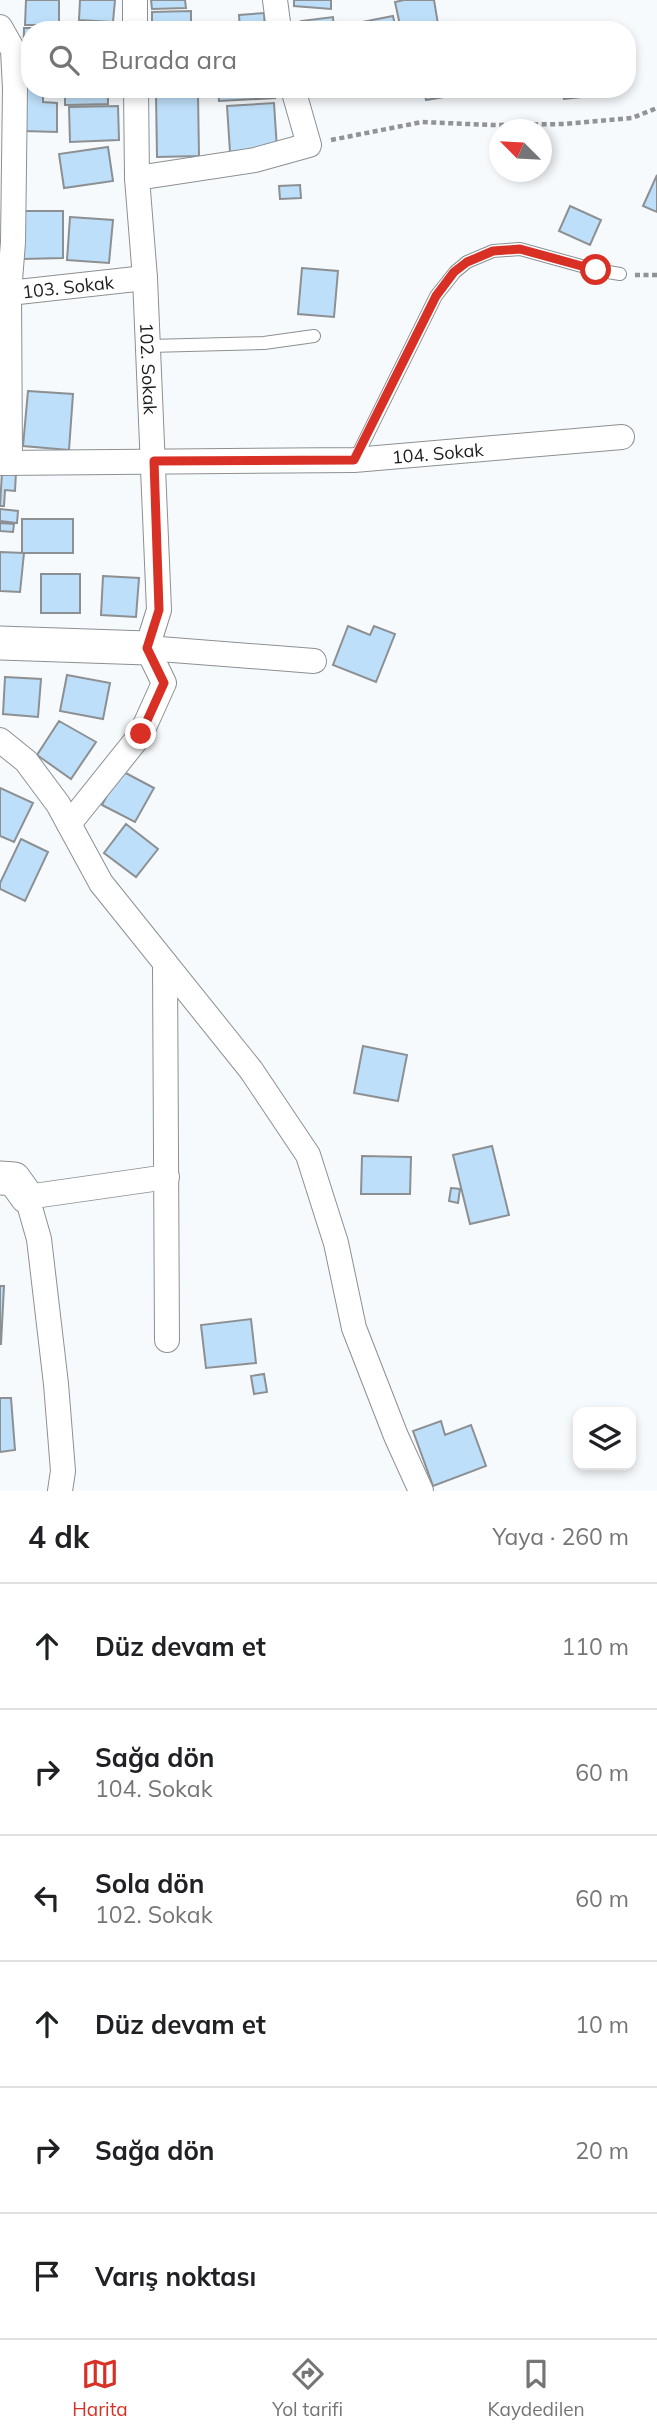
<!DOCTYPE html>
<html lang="tr">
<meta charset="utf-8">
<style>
body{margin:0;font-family:Mulish,sans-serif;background:#f2f2f2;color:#202124}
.controls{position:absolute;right:21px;bottom:21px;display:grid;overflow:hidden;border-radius:14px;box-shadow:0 4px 10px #0003}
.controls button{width:63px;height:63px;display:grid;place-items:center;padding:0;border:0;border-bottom:2px solid #e0e0e0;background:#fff;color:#202124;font:35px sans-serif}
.compass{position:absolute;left:489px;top:119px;width:63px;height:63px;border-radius:50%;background:#fff;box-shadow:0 4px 10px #0003;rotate:294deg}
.stop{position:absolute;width:21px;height:21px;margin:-16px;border:5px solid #d93025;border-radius:50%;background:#fff}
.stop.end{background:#d93025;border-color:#fff;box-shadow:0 2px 7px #0008}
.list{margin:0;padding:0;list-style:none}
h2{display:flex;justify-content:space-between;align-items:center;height:91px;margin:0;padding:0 28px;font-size:30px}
h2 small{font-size:23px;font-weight:400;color:#757577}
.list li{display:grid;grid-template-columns:46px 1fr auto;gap:21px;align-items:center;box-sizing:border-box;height:126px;padding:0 28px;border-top:2px solid #e0e0e0}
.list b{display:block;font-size:26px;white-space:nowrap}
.list p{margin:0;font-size:23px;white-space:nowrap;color:#757577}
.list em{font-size:23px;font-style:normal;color:#757577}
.icon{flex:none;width:38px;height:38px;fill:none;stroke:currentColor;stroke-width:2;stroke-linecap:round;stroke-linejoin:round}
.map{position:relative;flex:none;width:657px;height:1491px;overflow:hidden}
.search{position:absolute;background:#fff;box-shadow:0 4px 10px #0003;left:21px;right:21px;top:21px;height:77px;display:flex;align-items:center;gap:18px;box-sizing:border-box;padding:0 24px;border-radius:28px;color:#757577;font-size:26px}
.sheet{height:847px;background:#fff}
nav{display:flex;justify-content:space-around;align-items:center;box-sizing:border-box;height:98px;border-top:2px solid #e0e0e0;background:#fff;font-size:19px;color:#757577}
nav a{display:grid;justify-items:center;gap:4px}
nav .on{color:#d93025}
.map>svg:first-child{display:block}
</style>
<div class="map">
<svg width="657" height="1491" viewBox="0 0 657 1491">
<rect width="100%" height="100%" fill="#f6fafc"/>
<!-- building -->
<path fill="#bedff9" stroke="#8d9093" stroke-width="2" d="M26 0H59V25H25Z
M80 0H115L113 22 79 20Z
M151 0H185L186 8 152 9Z
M294 0H331V9L294 6Z
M404 0H434L439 30H401L395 2Z
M191 11V30H152V12Z
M264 13 265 30H240L239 15Z
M393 16 396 30H358L357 23Z
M333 17 334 30H302L301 21Z
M24 28H61L30 30V78H23Z
M25 85H30V89H43V102L57 103V132L24 131Z
M65 89H108V104L65 105Z
M157 89H203V91L157 92Z
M218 89H275V98L219 101Z
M424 89H472L473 92 426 100Z
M563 89H581L583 97 564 99Z
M198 94 199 156 157 157 156 95Z
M274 103 277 149 230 152 227 106Z
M118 106 119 140 70 142 69 107Z
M108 147 113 181 64 188 59 154Z
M657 175V212L643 206Z
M300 185 301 198 280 199 279 186Z
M570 206 601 220 590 245 559 231Z
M22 211H63V258L22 259Z
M70 217 113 220 109 263 67 260Z
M302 268 338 271 334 317 298 314Z
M28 391 73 394 69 450 23 446Z
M2 472H16L15 491 5 490 4 506H0Z
M0 509 18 511 17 523 0 521Z
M22 519H73V553H22Z
M0 523 14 524 13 532 0 531Z
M0 552 24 553 20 592 0 591Z
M41 574H80V613H41Z
M103 576 139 578 136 617 101 615Z
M348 626 370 635 374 626 395 634 376 682 333 665Z
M67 675 110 683 103 719 60 711Z
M5 677 41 679 38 717 3 714Z
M59 721 96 742 71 779 37 755Z
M120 770 154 788 135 822 102 805Z
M0 788 33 803 14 842 0 836Z
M126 824 158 849 136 877 104 853Z
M21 839 48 852 25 901 0 889V883Z
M363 1046 407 1055 398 1101 354 1093Z
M492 1146 509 1215 470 1224 453 1155Z
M362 1156 411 1157 410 1194H361Z
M451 1188 460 1189 458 1203 449 1201Z
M0 1286H4L1 1344H0Z
M251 1319 256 1363 206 1368 201 1325Z
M264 1374 267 1392 254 1394 251 1376Z
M0 1398H11L15 1450 0 1452Z
M441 1421 445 1435 471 1425 486 1466 433 1486 413 1431Z"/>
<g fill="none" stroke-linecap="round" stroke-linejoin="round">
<defs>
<path id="lane" d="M149 346 264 343 314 336
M355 460 436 296 455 272 467 262 493 251 520 249 596 270 620 274"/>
<g id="street">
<path d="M135 0V30"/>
<path d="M275 0 279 30"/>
<path id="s1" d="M0 27 13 50 15 89 13 242 9 293 145 278"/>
<path id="s2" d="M136 89 137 178 145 278 159 610 147 648"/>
<path d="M137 178 255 160 309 145 293 89"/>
<path d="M9 293 10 463"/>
<path id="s3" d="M0 463 354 460 622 437"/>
<path d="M147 648 314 661"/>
<path d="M0 740 26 761 58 804 101 883 251 1070 308 1155 336 1243 354 1328 396 1436 421 1491"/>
<path d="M69 824 141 734 164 683 147 648"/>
<path d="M165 963 167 1340"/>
<path d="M60 1491 63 1471 56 1384 39 1239 27 1197 167 1177"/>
</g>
<path id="secondary" d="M0 643 147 648
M0 1178 14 1179 27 1197"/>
</defs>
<!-- lane casing -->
<use href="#lane" stroke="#8c9092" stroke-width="14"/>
<!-- street casing -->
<use href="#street" stroke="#8c9092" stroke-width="26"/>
<!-- secondary casing -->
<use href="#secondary" stroke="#8c9092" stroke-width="35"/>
<!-- path -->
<path stroke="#919395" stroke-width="4.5" stroke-dasharray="5 3.5" stroke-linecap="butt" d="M331 140 422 122 491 125 565 124 632 118 657 108
M635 275H657"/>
<!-- lane -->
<use href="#lane" stroke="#fff" stroke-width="12"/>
<!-- street -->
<use href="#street" stroke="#fff" stroke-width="24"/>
<!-- secondary -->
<use href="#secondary" stroke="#fff" stroke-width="33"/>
</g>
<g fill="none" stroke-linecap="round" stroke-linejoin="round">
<!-- route -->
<path stroke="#d93025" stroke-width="9" d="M141 734 164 683 147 648 159 610 154 461 354 460 436 296 454 272 467 262 493 251 520 249 596 270"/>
</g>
<g text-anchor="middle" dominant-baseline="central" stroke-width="5" stroke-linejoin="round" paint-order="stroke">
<!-- street labels -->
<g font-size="18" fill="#1a1b1c" stroke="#f6fafc">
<text stroke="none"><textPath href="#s1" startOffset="329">103. Sokak</textPath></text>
<text stroke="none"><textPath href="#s2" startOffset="280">102. Sokak</textPath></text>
<text stroke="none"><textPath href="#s3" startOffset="438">104. Sokak</textPath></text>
</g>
</g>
</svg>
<div class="controls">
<button><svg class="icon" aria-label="layers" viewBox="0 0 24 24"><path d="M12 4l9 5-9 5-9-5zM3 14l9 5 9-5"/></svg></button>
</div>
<svg class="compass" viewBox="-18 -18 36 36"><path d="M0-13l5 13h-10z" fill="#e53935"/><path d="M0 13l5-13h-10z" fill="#757577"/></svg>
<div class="stop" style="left:596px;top:270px"></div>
<div class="stop end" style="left:141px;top:734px"></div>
<div class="search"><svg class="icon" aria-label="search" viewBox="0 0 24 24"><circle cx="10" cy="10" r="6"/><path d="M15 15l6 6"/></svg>Burada ara</div>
</div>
<section class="sheet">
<h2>4 dk<small>Yaya · 260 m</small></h2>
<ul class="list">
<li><svg class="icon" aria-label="ahead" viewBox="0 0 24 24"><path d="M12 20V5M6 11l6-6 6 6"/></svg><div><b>Düz devam et</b></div><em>110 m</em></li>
<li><svg class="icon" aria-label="right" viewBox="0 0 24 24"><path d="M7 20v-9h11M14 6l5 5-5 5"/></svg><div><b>Sağa dön</b><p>104. Sokak</p></div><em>60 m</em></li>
<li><svg class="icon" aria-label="left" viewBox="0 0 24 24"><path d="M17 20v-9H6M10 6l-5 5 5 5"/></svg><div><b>Sola dön</b><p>102. Sokak</p></div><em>60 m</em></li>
<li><svg class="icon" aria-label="ahead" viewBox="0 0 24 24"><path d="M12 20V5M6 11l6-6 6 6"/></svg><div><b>Düz devam et</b></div><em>10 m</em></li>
<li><svg class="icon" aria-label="right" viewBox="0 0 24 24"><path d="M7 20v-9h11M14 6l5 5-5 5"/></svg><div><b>Sağa dön</b></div><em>20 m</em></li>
<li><svg class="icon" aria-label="arrive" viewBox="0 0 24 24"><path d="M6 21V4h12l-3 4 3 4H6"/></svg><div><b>Varış noktası</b></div></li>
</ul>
</section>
<nav>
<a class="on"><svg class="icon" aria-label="map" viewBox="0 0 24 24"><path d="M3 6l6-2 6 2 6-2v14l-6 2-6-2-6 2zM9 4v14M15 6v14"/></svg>Harita</a>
<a><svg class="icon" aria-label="directions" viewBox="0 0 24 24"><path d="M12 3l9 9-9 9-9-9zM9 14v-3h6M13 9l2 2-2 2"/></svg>Yol tarifi</a>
<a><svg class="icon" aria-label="saved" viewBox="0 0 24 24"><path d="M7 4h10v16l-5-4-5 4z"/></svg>Kaydedilen</a>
</nav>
